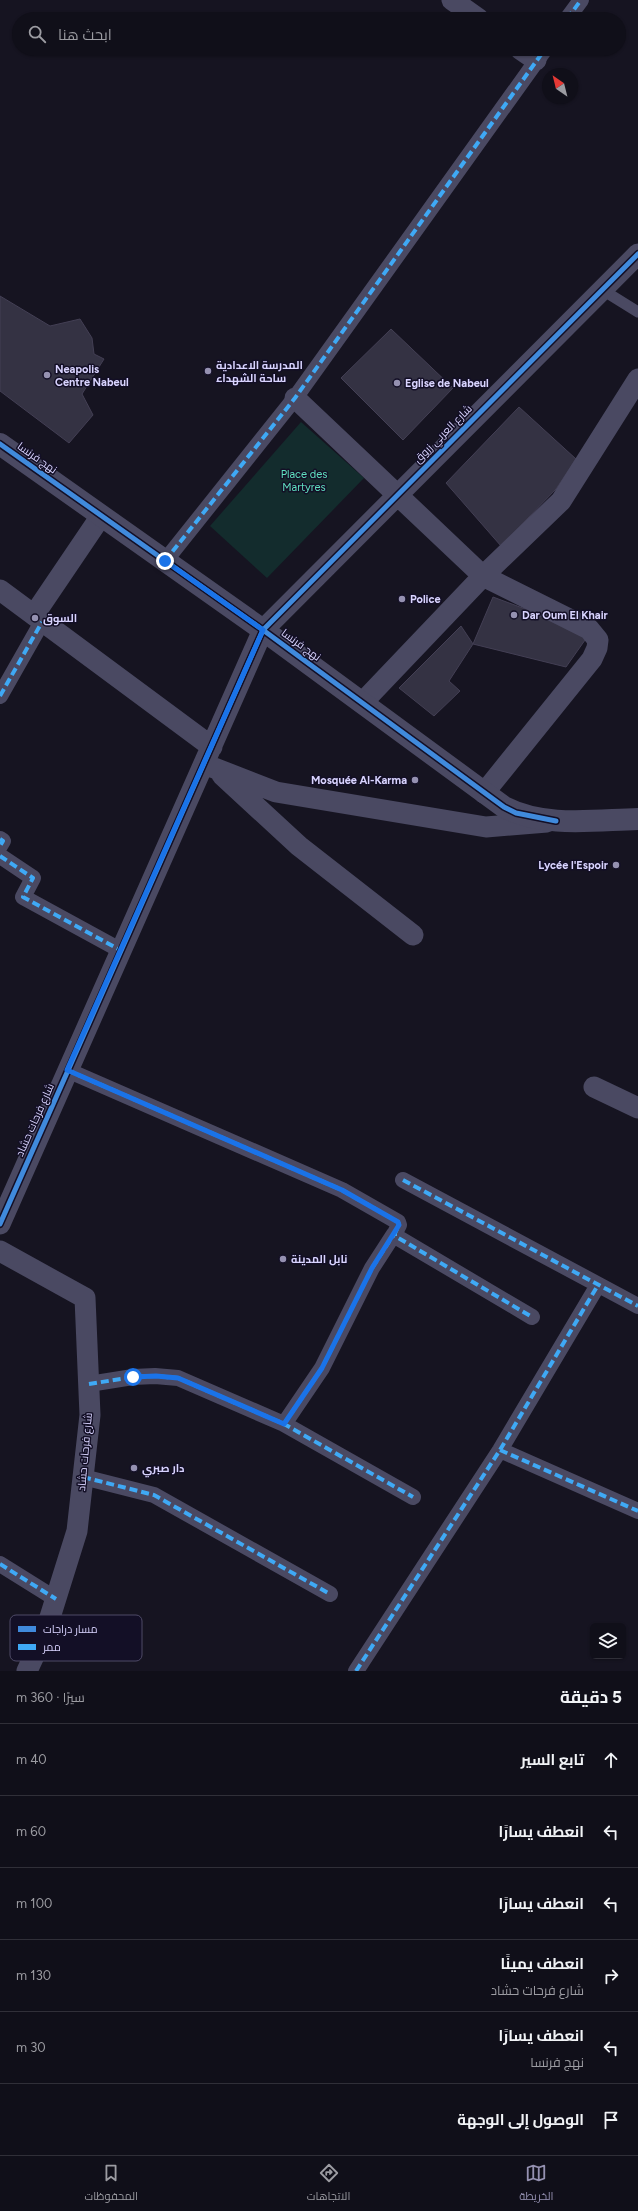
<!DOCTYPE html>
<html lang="ar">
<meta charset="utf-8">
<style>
body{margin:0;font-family:Figtree,Cairo,sans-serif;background:#191822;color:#f1f3f6;direction:rtl}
.controls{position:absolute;right:12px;bottom:12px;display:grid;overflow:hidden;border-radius:6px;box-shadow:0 1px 3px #0004}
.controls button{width:36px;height:36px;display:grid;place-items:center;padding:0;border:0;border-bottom:1px solid #302f38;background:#100f19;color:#f1f3f6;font:20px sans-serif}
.compass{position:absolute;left:542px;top:68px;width:36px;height:36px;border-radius:50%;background:#100f19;box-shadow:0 1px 3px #0004;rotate:325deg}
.stop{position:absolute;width:12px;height:12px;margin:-9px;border:3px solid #1a73e8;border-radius:50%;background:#fff}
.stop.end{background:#1a73e8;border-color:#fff;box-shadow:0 1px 4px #0008}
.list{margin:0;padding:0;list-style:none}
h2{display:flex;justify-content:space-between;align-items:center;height:52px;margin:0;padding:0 16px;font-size:17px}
h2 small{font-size:13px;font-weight:400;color:#9c9ca2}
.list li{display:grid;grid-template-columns:26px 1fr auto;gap:12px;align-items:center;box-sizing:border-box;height:72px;padding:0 16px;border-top:1px solid #302f38}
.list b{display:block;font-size:15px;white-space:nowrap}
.list p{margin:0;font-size:13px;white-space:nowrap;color:#9c9ca2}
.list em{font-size:13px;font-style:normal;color:#9c9ca2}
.icon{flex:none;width:22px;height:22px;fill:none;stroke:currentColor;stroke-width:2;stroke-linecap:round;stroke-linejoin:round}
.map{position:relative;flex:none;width:638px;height:1671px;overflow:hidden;direction:ltr}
.search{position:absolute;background:#100f19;box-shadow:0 1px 3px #0004;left:12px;right:12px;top:12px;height:44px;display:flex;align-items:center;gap:10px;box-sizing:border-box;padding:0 14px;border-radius:22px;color:#9c9ca2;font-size:15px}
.sheet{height:484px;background:#100f19}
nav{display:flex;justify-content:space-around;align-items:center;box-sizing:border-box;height:56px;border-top:1px solid #302f38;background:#100f19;font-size:11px;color:#9c9ca2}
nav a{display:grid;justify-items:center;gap:2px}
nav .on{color:#9591b1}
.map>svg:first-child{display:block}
</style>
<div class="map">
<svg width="638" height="1671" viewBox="0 0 638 1671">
<rect width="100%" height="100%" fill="#161421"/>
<!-- green -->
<path fill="#132c2d" d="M301 422 364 478 267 578 210 526Z"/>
<!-- building -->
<path fill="#343243" stroke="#433f54" d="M0 296 50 326 80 319 92 338 94 354 104 359 82 394 93 415 69 443 0 391Z
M391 329 453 388 403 440 341 378Z
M519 407 576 459 556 489 501 546 446 483Z
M493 597 590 633 566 667 473 644Z
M461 626 473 644 449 681 460 691 434 716 399 688Z"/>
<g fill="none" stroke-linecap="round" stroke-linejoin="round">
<!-- service -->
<path stroke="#4a4962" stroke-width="11" d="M601 289 638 312"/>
<!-- pedestrian -->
<path stroke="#4a4962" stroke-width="16" d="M567 19 581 0
M165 561 295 398 545 49
M0 696 42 622
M0 839 3 841 0 846
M0 856 33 878 23 897 120 950
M67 1070 342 1190 398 1222 399 1225 395 1233V1236L532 1317
M403 1180 638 1306
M89 1384 133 1377 155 1376 178 1378 284 1424 413 1497
M284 1424 322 1368 372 1268 394 1234
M500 1450 638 1511
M83 1477 154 1495 330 1594
M0 1564 56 1599
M356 1671 500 1450 598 1285"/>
<!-- minor -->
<path stroke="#4a4962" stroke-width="21" d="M452 0 479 19
M520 49 536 60
M295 398 483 576 589 629 598 640 597 648 592 659 484 793
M0 590 212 747
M34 615 101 516
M362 703 483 576 561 501 638 379
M204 764 276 792 486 827 547 822
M222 775 299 846 413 935
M594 1087 638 1108
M0 1224 263 630 638 254
M0 1251 85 1298 90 1415 77 1531 46 1630 27 1671"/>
<!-- tertiary -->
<path stroke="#4a4962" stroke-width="22" d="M0 444 263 630 504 807C545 828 594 820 638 819"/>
<!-- quiet -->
<path stroke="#3fa9f5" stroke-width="4" stroke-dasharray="8 4" stroke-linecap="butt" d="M567 19 581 0
M165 561 295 398 545 49
M0 696 42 622
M0 839 3 841 0 846
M0 856 33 878 23 897 120 950
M67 1070 342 1190 398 1222 399 1225 395 1233V1236L532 1317
M403 1180 638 1306
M89 1384 133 1377 155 1376 178 1378 284 1424 413 1497
M284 1424 322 1368 372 1268 394 1234
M500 1450 638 1511
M83 1477 154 1495 330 1594
M0 1564 56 1599
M356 1671 500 1450 598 1285"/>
<defs>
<path id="cycleway" d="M0 444 263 630 504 807 516 813 556 821
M0 1224 263 630 638 254"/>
</defs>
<!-- cycleway casing -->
<use href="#cycleway" stroke="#130f26" stroke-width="8"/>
<!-- cycleway -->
<use href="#cycleway" stroke="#408adc" stroke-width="5"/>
</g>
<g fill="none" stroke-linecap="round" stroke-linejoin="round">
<!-- route -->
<path stroke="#1a73e8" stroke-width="5" d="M133 1377 156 1376 178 1378 284 1424 322 1368 372 1268 399 1225 398 1222 342 1190 67 1070 263 630 165 561"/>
</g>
<!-- markers -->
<g fill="#9591b1" stroke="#130f26" stroke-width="1.5">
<circle cx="208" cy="371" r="4"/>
<circle cx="47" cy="375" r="4"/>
<circle cx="397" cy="383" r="4"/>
<circle cx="402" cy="599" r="4"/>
<circle cx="514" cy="615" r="4"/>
<circle cx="35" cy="618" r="4"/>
<circle cx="415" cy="780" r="4"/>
<circle cx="616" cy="865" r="4"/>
<circle cx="283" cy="1259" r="4"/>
<circle cx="134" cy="1468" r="4"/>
</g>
<g text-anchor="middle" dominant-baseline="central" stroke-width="3" stroke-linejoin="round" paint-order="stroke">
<!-- poi labels -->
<g font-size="11" font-weight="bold" fill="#d9d4ff" stroke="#130f26" text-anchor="start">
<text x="216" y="365">المدرسة الاعدادية<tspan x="216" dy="13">ساحة الشهداء</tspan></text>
<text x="55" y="369">Neapolis<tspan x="55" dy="13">Centre Nabeul</tspan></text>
<text x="405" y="383">Eglise de Nabeul</text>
<text x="410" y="599">Police</text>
<text x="522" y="615">Dar Oum El Khair</text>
<text x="43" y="618">السوق</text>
<text x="407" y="780" text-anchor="end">Mosquée Al-Karma</text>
<text x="608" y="865" text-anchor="end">Lycée l'Espoir</text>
<text x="291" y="1259">نابل المدينة</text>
<text x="142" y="1468">دار صبري</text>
</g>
<!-- street labels -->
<g font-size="11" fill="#d9d4ff" stroke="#130f26">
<text transform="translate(443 434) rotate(-45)">شارع العربي زروق</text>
<text transform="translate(37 458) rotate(35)">نهج فرنسا</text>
<text transform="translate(301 645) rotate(36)">نهج فرنسا</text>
<text transform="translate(35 1120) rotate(-66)">شارع فرحات حشاد</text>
<text transform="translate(85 1452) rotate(-85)">شارع فرحات حشاد</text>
</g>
<!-- park labels -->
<g font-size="11" fill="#5fe0c0" stroke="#130f26">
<text x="304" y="474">Place des<tspan x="304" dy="13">Martyres</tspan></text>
</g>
</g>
<!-- legend -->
<rect x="10" y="1615" width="132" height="46" rx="6" fill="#130f26" stroke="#4e4a67" stroke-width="1"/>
<rect x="18" y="1626" width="18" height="6" fill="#408adc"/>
<rect x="18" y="1644" width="18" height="6" fill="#3fa9f5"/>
<g font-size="11" fill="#d9d4ff">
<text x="43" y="1633">مسار دراجات</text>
<text x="43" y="1651">ممر</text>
</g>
</svg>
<div class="controls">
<button><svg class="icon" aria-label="layers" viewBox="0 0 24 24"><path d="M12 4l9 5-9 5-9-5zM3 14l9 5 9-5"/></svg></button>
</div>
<svg class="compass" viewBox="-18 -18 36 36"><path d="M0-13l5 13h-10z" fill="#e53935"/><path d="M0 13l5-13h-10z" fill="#9c9ca2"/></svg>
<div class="stop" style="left:133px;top:1377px"></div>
<div class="stop end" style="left:165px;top:561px"></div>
<div class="search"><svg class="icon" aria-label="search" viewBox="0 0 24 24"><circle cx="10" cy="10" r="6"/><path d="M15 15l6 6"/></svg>ابحث هنا</div>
</div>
<section class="sheet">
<h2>5 دقيقة<small>سيرًا · 360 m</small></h2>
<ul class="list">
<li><svg class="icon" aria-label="ahead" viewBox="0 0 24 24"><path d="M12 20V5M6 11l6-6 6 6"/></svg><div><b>تابع السير</b></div><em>40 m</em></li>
<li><svg class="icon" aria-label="left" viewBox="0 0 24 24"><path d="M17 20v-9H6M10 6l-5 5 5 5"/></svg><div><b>انعطف يسارًا</b></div><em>60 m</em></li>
<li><svg class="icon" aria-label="left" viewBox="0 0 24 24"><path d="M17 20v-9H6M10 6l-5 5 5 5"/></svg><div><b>انعطف يسارًا</b></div><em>100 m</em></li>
<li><svg class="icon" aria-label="right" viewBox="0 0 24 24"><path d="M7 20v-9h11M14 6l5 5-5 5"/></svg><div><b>انعطف يمينًا</b><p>شارع فرحات حشاد</p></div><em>130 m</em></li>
<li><svg class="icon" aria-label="left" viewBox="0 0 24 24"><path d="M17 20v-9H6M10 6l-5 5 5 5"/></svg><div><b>انعطف يسارًا</b><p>نهج فرنسا</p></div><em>30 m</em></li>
<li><svg class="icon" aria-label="arrive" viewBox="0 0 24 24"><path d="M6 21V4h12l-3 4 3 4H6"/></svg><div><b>الوصول إلى الوجهة</b></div></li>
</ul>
</section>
<nav>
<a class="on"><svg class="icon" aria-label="map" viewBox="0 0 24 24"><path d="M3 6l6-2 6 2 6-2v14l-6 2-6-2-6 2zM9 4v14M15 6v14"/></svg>الخريطة</a>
<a><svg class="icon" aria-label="directions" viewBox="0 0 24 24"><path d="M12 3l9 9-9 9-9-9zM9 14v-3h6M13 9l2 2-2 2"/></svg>الاتجاهات</a>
<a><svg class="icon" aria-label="saved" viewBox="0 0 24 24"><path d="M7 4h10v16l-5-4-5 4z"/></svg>المحفوظات</a>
</nav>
